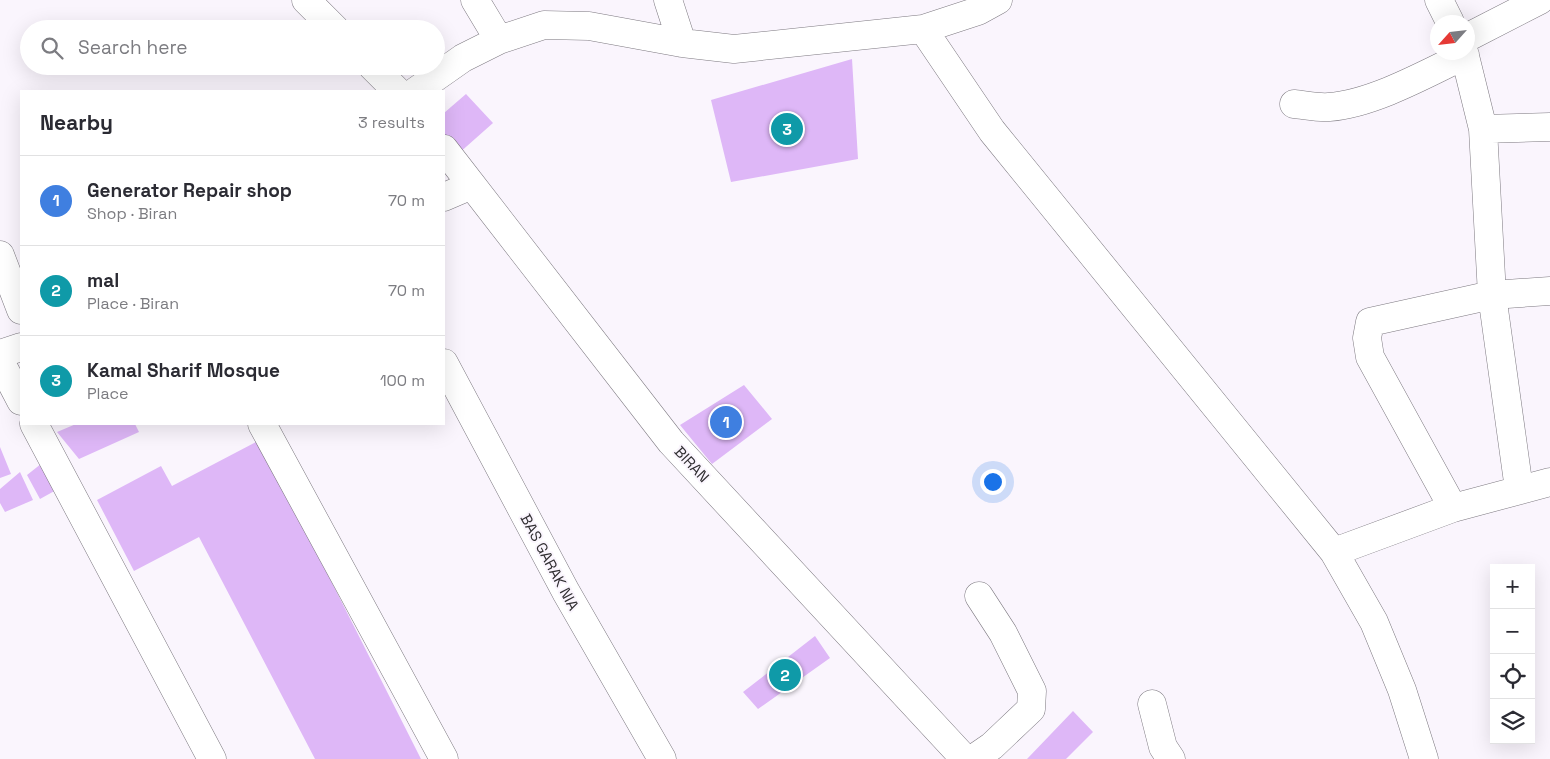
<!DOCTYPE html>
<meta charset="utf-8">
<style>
body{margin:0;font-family:"Space Grotesk",sans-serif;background:#f7f7f7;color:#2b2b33}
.controls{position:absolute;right:15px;bottom:15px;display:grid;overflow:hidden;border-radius:0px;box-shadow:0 5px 20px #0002}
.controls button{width:45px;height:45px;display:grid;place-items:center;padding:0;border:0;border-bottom:1px solid #e1e1e2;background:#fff;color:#2b2b33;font:25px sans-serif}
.compass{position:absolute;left:1430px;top:15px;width:45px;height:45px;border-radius:50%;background:#fff;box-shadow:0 5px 20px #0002;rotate:243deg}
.you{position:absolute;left:992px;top:481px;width:18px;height:18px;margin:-12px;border:4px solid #fff;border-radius:50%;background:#1a73e8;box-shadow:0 0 0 8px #1a73e833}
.badge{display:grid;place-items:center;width:32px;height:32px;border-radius:50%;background:#7b781e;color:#fff;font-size:16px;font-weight:700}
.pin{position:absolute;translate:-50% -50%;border:2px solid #fff;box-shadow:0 1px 5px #0006}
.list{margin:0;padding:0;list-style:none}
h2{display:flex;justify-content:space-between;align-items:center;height:65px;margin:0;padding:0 20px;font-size:21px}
h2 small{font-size:16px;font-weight:400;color:#7c7c81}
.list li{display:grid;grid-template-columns:32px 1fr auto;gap:15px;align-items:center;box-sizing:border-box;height:90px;padding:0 20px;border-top:1px solid #e1e1e2}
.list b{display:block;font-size:19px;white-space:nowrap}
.list p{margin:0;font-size:16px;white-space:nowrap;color:#7c7c81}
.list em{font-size:16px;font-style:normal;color:#7c7c81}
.icon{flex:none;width:28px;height:28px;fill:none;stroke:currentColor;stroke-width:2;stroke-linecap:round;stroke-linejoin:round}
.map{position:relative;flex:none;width:1550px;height:759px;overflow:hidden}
.search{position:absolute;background:#fff;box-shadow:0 5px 20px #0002;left:20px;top:20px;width:425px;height:55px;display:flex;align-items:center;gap:12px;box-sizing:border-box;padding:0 18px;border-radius:28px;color:#7c7c81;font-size:19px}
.panel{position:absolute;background:#fff;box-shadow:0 5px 20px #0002;left:20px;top:90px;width:425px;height:335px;border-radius:0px}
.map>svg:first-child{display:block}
</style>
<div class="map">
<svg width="1550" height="759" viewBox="0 0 1550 759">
<rect width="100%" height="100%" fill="#faf5fd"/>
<!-- building -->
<path fill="#deb7f7" d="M852 59 858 159 731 182 711 100Z
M466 94 493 123 458 154 444 133V113Z
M744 385 772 419 712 464 680 425Z
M76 424H135L139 432 79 459 57 432Z
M258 441 323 565 421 759H315L199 537 134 571 97 500 161 466 172 486Z
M0 447 11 474 0 478Z
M46 460 58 489 40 499 27 475Z
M20 472 33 500 5 512 0 503V489Z
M815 636 830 658 758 709 743 692Z
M1073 711 1093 732 1066 759H1027Z"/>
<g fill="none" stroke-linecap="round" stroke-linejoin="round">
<defs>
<path id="minor" d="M306 0 335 29
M475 0 499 40
M668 0 682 43
M1439 0 1450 22
M923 29 992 131 1334 552 1374 622 1402 690 1424 759
M1468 37 1540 0
M1464 52 1483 129 1492 295 1519 489
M372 66 397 91
M416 91 463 58 499 40 544 25 589 26 682 43 734 49 923 29 978 11 998 0
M1294 104C1305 105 1318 108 1329 107 1372 104 1426 74 1465 55
M1483 129 1550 127
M444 149 671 442 965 759
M444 197 472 185
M0 255 21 310
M0 354 21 347
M0 361 21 401
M444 363 566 592 662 759
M34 424 212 759
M262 424 444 759
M1453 508 1370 357 1367 338 1370 322 1492 295 1550 291
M1334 552 1453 508 1550 482
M1152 704 1163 747 1171 759
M973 759 992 746 1031 709 1032 691 1003 633 979 596"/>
</defs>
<!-- minor casing -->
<use href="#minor" stroke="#7d7980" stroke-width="29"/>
<!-- minor -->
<use href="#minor" stroke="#fff" stroke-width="28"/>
</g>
<g text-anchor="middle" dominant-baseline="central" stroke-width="4" stroke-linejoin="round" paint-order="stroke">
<!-- street labels -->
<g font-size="15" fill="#312f32" stroke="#faf5fd">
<text transform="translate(692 464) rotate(47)">BIRAN</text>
<text transform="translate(550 562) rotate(62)">BAS GARAK NIA</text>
</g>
</g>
</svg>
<div class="controls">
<button>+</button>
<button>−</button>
<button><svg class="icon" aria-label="locate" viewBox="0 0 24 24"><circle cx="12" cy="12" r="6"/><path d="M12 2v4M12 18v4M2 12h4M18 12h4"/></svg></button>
<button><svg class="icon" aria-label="layers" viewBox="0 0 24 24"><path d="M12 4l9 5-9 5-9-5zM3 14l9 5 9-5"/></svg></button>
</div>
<svg class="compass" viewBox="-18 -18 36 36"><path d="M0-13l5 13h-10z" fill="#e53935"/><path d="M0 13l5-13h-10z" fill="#7c7c81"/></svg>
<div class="you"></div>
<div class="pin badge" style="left:726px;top:422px;background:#3f7fe0">1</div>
<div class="pin badge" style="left:785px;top:675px;background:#0f9aa8">2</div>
<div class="pin badge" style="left:787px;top:129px;background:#0f9aa8">3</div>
<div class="search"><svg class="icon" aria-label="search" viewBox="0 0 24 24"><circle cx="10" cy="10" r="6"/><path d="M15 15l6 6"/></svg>Search here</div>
<section class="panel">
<h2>Nearby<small>3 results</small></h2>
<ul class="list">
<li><span class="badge" style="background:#3f7fe0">1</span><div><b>Generator Repair shop</b><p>Shop · Biran</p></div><em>70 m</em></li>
<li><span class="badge" style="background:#0f9aa8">2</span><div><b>mal</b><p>Place · Biran</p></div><em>70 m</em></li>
<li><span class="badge" style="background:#0f9aa8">3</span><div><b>Kamal Sharif Mosque</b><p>Place</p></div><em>100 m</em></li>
</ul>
</section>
</div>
